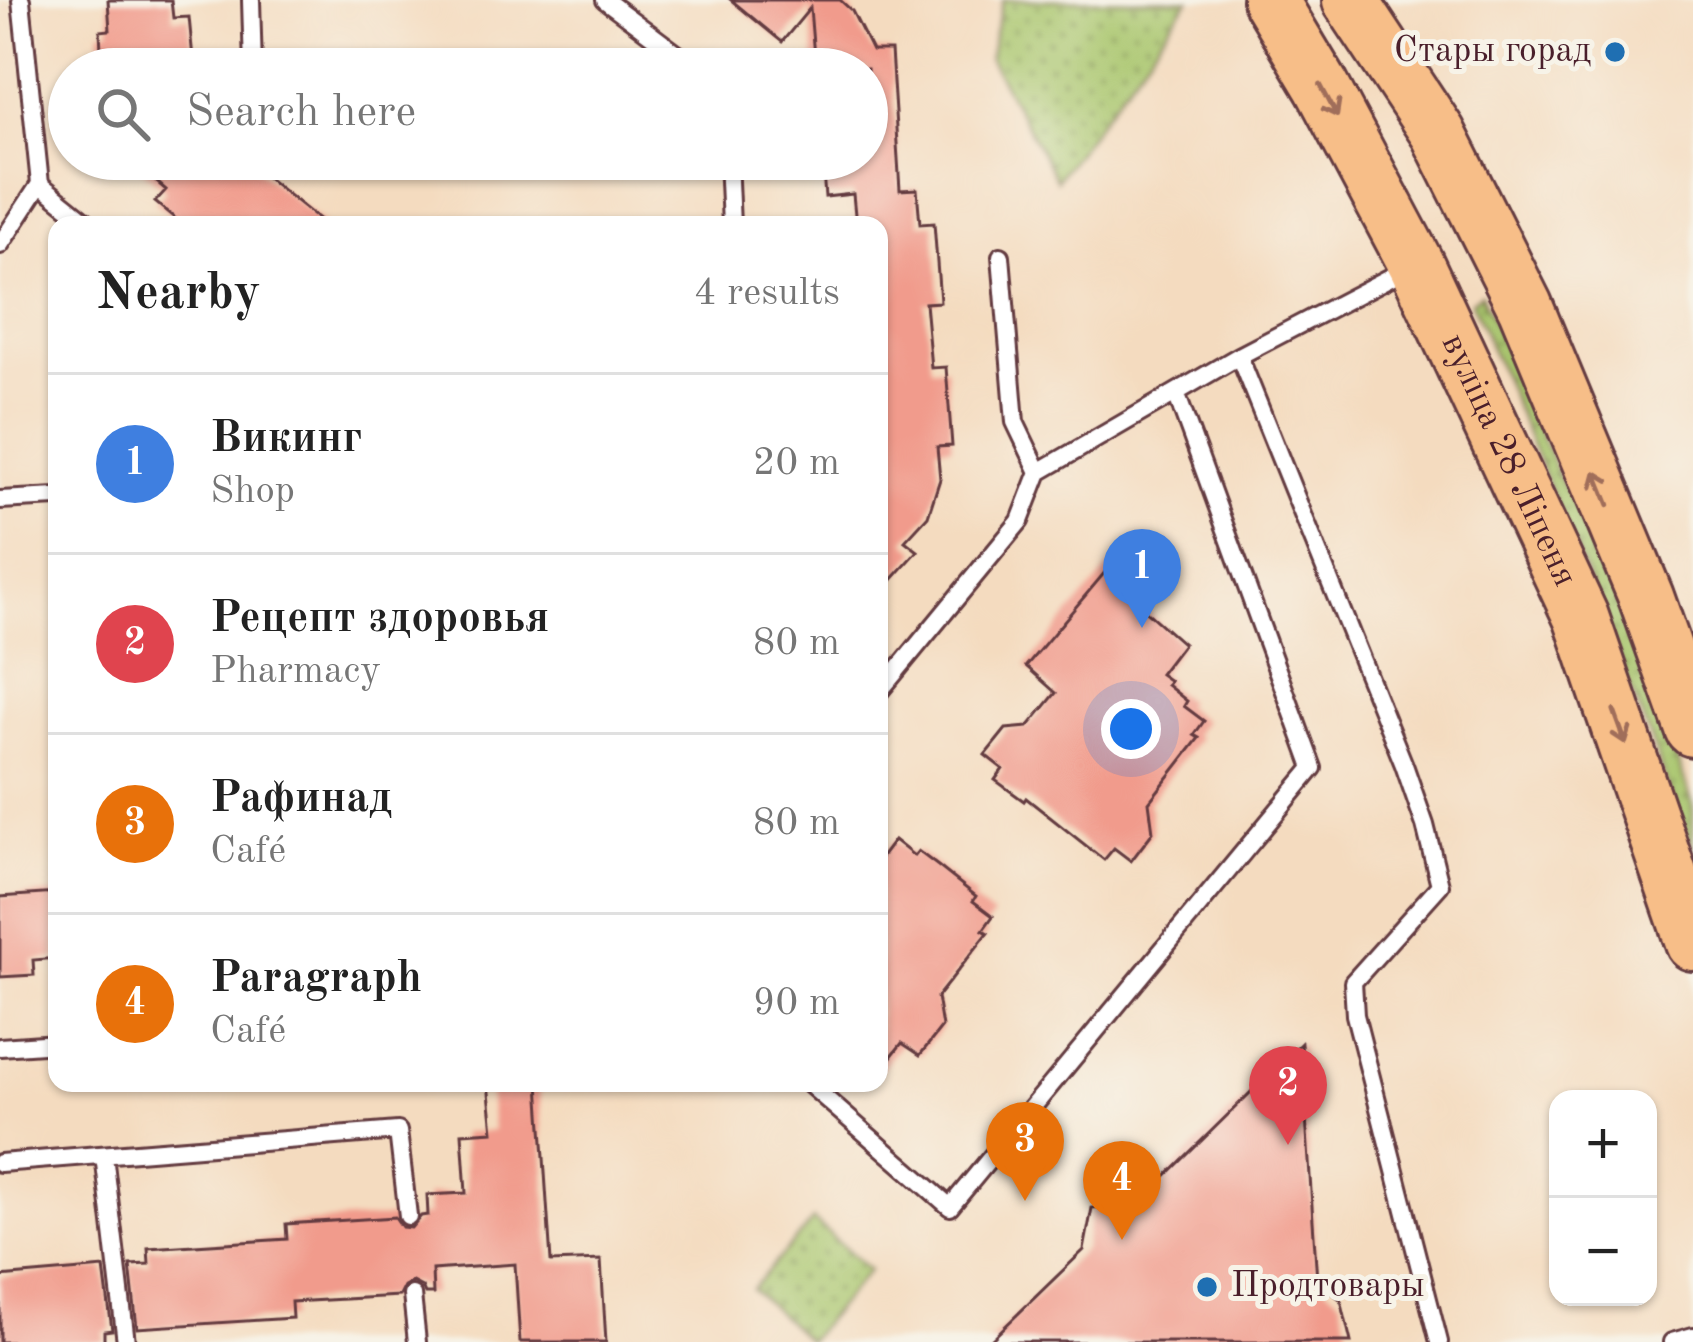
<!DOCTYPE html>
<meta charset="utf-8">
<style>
body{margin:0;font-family:"Old Standard TT",serif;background:#f6f6f6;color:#222}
.controls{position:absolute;right:36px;bottom:36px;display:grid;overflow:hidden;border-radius:24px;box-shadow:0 3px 9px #0004}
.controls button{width:108px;height:108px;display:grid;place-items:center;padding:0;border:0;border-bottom:3px solid #e0e0e0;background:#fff;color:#222;font:60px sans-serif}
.you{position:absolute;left:1131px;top:729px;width:42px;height:42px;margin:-30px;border:9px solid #fff;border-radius:50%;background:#1a73e8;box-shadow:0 0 0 18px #1a73e833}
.badge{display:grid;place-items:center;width:78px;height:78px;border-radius:50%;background:#1f6fb2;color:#fff;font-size:39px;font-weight:700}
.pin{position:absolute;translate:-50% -99px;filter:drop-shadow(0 3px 6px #0008)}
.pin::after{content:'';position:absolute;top:63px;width:42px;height:36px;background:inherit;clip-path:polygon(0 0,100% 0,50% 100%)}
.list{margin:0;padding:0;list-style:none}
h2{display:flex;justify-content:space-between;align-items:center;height:156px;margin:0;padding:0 48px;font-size:51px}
h2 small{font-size:39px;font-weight:400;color:#767676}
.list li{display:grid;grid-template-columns:78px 1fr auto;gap:36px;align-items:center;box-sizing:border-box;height:180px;padding:0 48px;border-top:3px solid #e0e0e0}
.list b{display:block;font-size:45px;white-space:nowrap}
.list p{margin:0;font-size:39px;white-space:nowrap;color:#767676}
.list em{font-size:39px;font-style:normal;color:#767676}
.icon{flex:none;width:66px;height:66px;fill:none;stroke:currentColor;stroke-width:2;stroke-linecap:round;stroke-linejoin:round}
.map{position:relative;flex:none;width:1693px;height:1342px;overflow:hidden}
.search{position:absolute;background:#fff;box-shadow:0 3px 9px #0004;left:48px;top:48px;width:840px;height:132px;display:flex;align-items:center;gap:30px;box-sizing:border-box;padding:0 42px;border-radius:66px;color:#767676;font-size:45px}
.panel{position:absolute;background:#fff;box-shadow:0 3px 9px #0004;left:48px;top:216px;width:840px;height:876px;border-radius:24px}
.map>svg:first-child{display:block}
</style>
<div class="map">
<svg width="1693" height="1342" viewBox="0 0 1693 1342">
<defs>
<pattern id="grass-dots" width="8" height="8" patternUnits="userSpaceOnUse" patternTransform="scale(3)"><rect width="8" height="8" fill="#a9c66d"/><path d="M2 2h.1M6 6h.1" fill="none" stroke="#8ca05a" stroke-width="1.8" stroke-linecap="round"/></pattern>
</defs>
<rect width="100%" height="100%" fill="#f7f3e8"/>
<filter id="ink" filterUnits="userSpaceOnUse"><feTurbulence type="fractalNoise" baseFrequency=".00833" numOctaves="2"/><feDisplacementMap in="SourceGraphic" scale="24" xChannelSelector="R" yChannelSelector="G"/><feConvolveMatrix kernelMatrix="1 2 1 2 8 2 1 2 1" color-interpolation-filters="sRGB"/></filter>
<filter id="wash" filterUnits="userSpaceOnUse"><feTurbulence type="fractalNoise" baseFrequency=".004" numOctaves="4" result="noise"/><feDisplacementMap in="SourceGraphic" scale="48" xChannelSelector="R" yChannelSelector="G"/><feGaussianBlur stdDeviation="2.7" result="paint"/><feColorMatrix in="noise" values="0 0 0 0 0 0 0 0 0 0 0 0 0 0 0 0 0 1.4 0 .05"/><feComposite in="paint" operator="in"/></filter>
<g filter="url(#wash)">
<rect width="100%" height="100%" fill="#f4dbbf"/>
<!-- grass -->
<path fill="url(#grass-dots)" stroke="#7a724c" stroke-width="3" d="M1003 0H1189L1056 180 989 58Z
M1481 294 1559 477 1620 594 1693 805V850L1594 593 1471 301Z
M813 1220 869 1270 808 1341 752 1289Z"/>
<g id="blocks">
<!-- building -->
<path fill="#f19b8c" d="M108 0H171L173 18 189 17 194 69H102L100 31 110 30Z
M731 0H840L852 11 872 51H891L900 190 917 189 920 224 934 223 940 302 925 303 931 368 946 367 952 446 937 447 940 479 928 516 905 541 918 551 879 594V225H856L853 194 825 197 822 159H867V69H815L810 8 782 42Z
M130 159H244L326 225H183L155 202 166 190Z
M1111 565 1123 591 1183 644 1160 674 1170 681 1167 685 1187 701 1184 706 1204 721 1194 735 1199 738 1149 802 1153 832 1131 861 1114 848 1104 860 1026 798 1024 801 995 780 1003 769 985 755 1006 729 1028 727 1056 693 1026 666Z
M894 840 914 856 918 851 938 866 976 896 973 901 993 916 983 930 988 933 937 997 942 1027 920 1055 902 1043 879 1072V860Z
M57 893V958L33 960 34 975 0 977V897Z
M1301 1043 1317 1280 1341 1300 1351 1342H989L1084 1250 1092 1208 1138 1203Z
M488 1083H539L551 1262 601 1260 606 1342H520L515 1264 432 1270 433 1294H425L422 1287 412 1282 404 1286 399 1296 291 1302 292 1318 137 1328 130 1265 149 1264 148 1248 287 1239 286 1224 395 1217 402 1227 411 1228 421 1216 428 1215 427 1195 466 1193 462 1133 493 1131Z
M104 1268 112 1330 104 1331V1342H0V1277Z"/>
</g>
</g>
<g filter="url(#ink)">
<use href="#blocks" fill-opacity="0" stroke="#643b41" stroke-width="3"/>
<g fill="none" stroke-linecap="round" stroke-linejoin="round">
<defs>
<path id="lane" d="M251 0 253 69
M605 0 697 69
M728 159 731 225
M40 184 91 225
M0 245 40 184 21 0
M1001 256 1015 422 1039 472
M1239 356 1404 765 1425 825 1440 885 1353 982 1355 1015 1439 1342
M0 500 57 497
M879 692 1020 521 1039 472 1239 356 1410 267
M0 1047 57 1043
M808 1083 950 1207 1313 768 1176 393
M104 1155 126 1342
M0 1163 398 1131 408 1216
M412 1295 417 1342
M1672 1342 1693 1336"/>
<g id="primary">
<path id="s1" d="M1270 0 1322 87 1416 264 1581 617 1693 943"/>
<path d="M1350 0 1438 133 1525 306 1646 597 1693 729"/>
</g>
</defs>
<!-- lane casing -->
<use href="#lane" stroke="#643b41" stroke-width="22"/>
<!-- primary casing -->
<use href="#primary" stroke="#643b41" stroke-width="60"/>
<!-- lane -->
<use href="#lane" stroke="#fff" stroke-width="16"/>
<!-- primary -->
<use href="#primary" stroke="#f7be88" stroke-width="54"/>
</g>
<!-- one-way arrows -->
<defs><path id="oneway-shaft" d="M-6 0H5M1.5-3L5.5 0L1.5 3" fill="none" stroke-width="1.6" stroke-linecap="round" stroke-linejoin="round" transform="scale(3)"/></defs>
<g stroke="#a06e5a">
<use href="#oneway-shaft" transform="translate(1329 101) rotate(62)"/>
<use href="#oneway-shaft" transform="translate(1602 488) rotate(-112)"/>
<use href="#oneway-shaft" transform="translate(1620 727) rotate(70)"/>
</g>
</g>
<!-- markers -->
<g fill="#1f6fb2" stroke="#f7f3e8" stroke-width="4.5">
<circle cx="1615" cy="52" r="12"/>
<circle cx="1207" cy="1287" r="12"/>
</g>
<g text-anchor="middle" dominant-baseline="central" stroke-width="10" stroke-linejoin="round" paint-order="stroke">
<!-- poi labels -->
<g font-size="36" fill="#4a1f2b" stroke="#f7f3e8" text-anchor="end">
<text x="1591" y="52">Стары горад</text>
<text x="1231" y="1287" text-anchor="start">Продтовары</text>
</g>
<!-- street labels -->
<g font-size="36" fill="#4a1f2b" stroke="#f7f3e8">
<text stroke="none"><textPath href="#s1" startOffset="519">вуліца 28 Ліпеня</textPath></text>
</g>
</g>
</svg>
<div class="controls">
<button>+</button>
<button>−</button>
</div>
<div class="you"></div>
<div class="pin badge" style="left:1142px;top:628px;background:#3f7fe0">1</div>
<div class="pin badge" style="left:1288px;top:1145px;background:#e0444e">2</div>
<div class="pin badge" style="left:1025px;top:1201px;background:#e8710a">3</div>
<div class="pin badge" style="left:1122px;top:1240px;background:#e8710a">4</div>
<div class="search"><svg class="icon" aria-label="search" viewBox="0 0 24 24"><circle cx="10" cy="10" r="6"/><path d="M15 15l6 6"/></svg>Search here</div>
<section class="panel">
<h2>Nearby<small>4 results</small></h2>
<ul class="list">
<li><span class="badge" style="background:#3f7fe0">1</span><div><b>Викинг</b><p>Shop</p></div><em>20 m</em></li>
<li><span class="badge" style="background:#e0444e">2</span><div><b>Рецепт здоровья</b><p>Pharmacy</p></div><em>80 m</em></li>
<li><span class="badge" style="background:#e8710a">3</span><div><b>Рафинад</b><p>Café</p></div><em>80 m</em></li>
<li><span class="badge" style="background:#e8710a">4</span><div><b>Paragraph</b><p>Café</p></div><em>90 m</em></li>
</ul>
</section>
</div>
